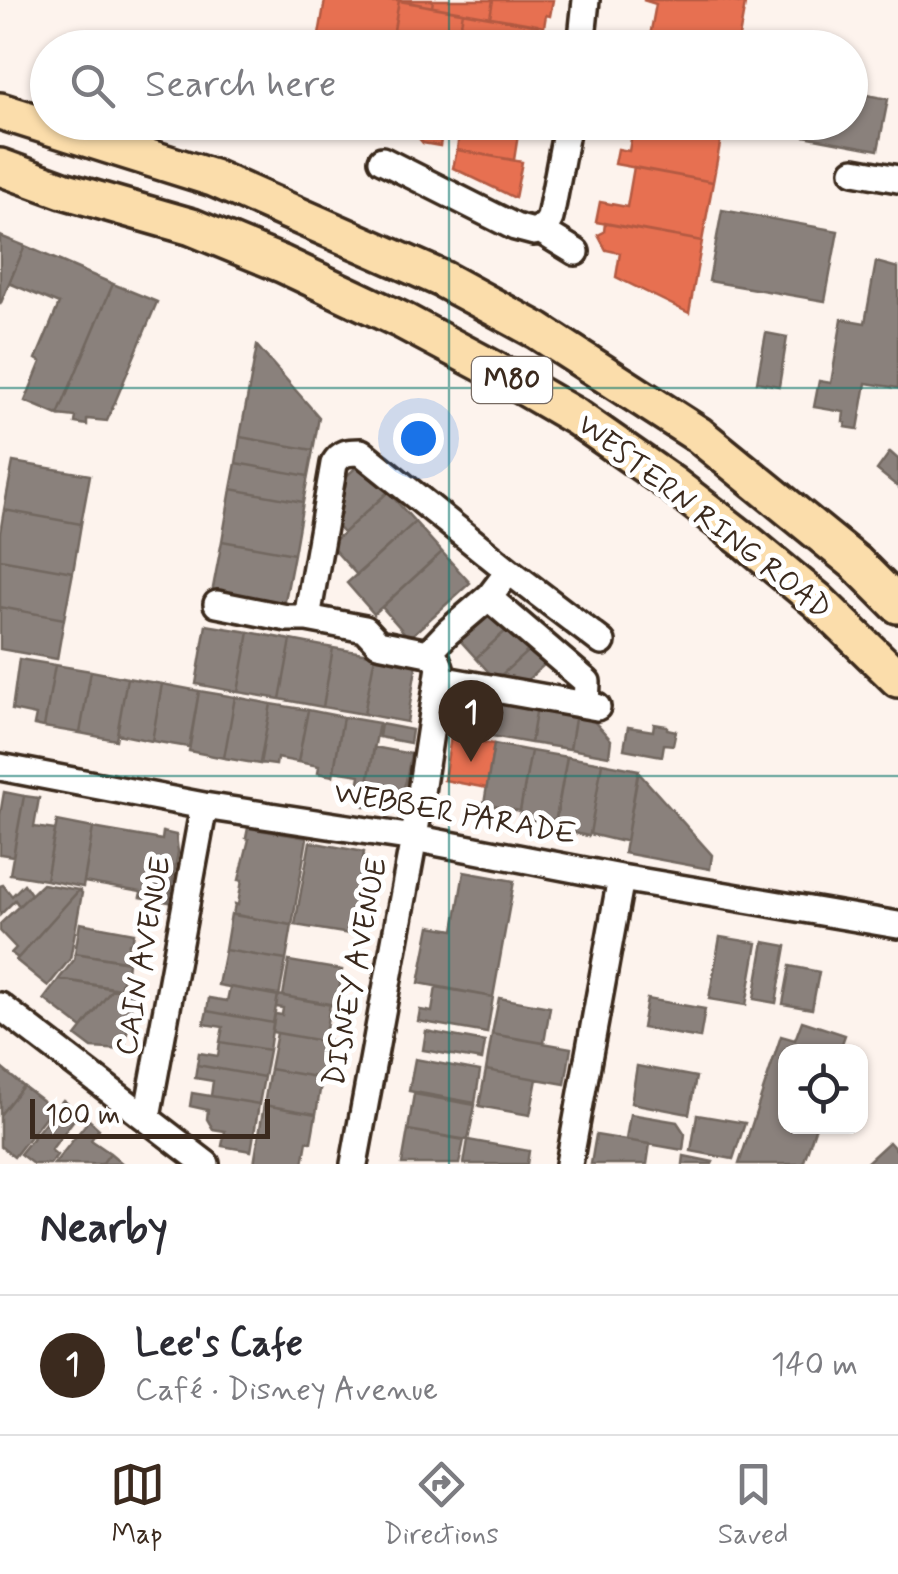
<!DOCTYPE html>
<meta charset="utf-8">
<style>
body{margin:0;font-family:Mynerve,sans-serif;background:#f7f7f7;color:#2b2b33}
.controls{position:absolute;right:30px;bottom:30px;display:grid;overflow:hidden;border-radius:20px;box-shadow:0 2px 8px #0004}
.controls button{width:90px;height:90px;display:grid;place-items:center;padding:0;border:0;border-bottom:2px solid #e1e1e2;background:#fff;color:#2b2b33;font:50px sans-serif}
.scale{position:absolute;left:30px;bottom:25px;width:240px;box-sizing:border-box;padding-left:10px;border:5px solid #3b2a1e;border-top:0;font-size:28px;line-height:35px;white-space:nowrap;color:#3b2a1e;-webkit-text-stroke:8px #fff;paint-order:stroke}
.you{position:absolute;left:418px;top:438px;width:35px;height:35px;margin:-25px;border:8px solid #fff;border-radius:50%;background:#1a73e8;box-shadow:0 0 0 15px #1a73e833}
.badge{display:grid;place-items:center;width:65px;height:65px;border-radius:50%;background:#3b2a1e;color:#fff;font-size:32px;font-weight:700}
.pin{position:absolute;translate:-50% -82px;filter:drop-shadow(0 2px 5px #0008)}
.pin::after{content:'';position:absolute;top:52px;width:35px;height:30px;background:inherit;clip-path:polygon(0 0,100% 0,50% 100%)}
.list{margin:0;padding:0;list-style:none}
h2{display:flex;justify-content:space-between;align-items:center;height:130px;margin:0;padding:0 40px;font-size:42px}
h2 small{font-size:32px;font-weight:400;color:#7c7c81}
.list li{display:grid;grid-template-columns:65px 1fr auto;gap:30px;align-items:center;box-sizing:border-box;height:140px;padding:0 40px;border-top:2px solid #e1e1e2}
.list b{display:block;font-size:38px;white-space:nowrap}
.list p{margin:0;font-size:32px;white-space:nowrap;color:#7c7c81}
.list em{font-size:32px;font-style:normal;color:#7c7c81}
.icon{flex:none;width:55px;height:55px;fill:none;stroke:currentColor;stroke-width:2;stroke-linecap:round;stroke-linejoin:round}
.map{position:relative;flex:none;width:898px;height:1164px;overflow:hidden}
.search{position:absolute;background:#fff;box-shadow:0 2px 8px #0004;left:30px;right:30px;top:30px;height:110px;display:flex;align-items:center;gap:25px;box-sizing:border-box;padding:0 35px;border-radius:55px;color:#7c7c81;font-size:38px}
.sheet{height:270px;background:#fff}
nav{display:flex;justify-content:space-around;align-items:center;box-sizing:border-box;height:140px;border-top:2px solid #e1e1e2;background:#fff;font-size:28px;color:#7c7c81}
nav a{display:grid;justify-items:center;gap:5px}
nav .on{color:#3b2a1e}
.map>svg:first-child{display:block}
</style>
<div class="map">
<svg width="898" height="1164" viewBox="0 0 898 1164">
<rect width="100%" height="100%" fill="#fdf3ed"/>
<filter id="ink" filterUnits="userSpaceOnUse"><feTurbulence type="fractalNoise" baseFrequency=".01" numOctaves="2"/><feDisplacementMap in="SourceGraphic" scale="20" xChannelSelector="R" yChannelSelector="G"/><feConvolveMatrix kernelMatrix="1 2 1 2 8 2 1 2 1" color-interpolation-filters="sRGB"/></filter>
<g filter="url(#ink)">
<!-- shops -->
<path fill="#e76f51" stroke="#b35a42" stroke-width="2.5" d="M325 0H399L391 48H354L318 41Z
M399 0H433L432 7Z
M433 0H493L490 17 432 7Z
M493 0H553L550 16 546 15 544 27 490 17Z
M643 0H722L745 4 737 48 648 47 656 4Z
M399 1 463 12 457 48H391Z
M463 12 537 25 534 43 516 40 515 43 523 44 522 48H457Z
M405 122H444L440 146 423 143Z
M444 122H520L514 160 457 150 459 135 442 133Z
M634 122H724L713 182 615 164 618 149 629 151Z
M457 150 522 162 515 198 453 168Z
M634 167 713 182 702 241 596 222 600 202 627 207Z
M605 223 702 241 689 313 616 277 620 253 606 250 598 235 604 232Z
M451 737 494 744 487 788 444 780Z"/>
<!-- industry -->
<path fill="#8a817c" stroke="#726760" stroke-width="2.5" d="M850 92 888 99 878 150 735 123 850 122Z
M722 210 838 231 825 301 709 281Z
M0 236 25 246 0 305Z
M25 246 113 284 58 415 25 401 41 362 36 359 59 304 9 283Z
M876 262 898 268V388L866 383 858 429 845 427 846 423 843 422 844 412 814 407 819 381 831 383 842 319 865 323Z
M113 284 157 302 107 421 87 419V425L75 423 76 417 58 415Z
M766 333 787 337 779 386 757 382Z
M257 346 319 417 313 450 240 437Z
M240 437 313 450 308 476 236 463Z
M890 452 898 459V487L877 470Z
M13 462 90 475 81 524 4 510Z
M362 462 388 492 343 533 333 522 341 481Z
M236 463 308 476 303 502 231 489Z
M231 489 303 502 294 554 222 541Z
M388 492 415 522 357 575 330 545Z
M4 510 81 524 73 572 0 559V533Z
M415 522 442 552 374 614 347 583Z
M222 541 294 554 284 606 212 593Z
M442 552 470 583 409 638 382 607Z
M0 559 73 572 64 619 0 607Z
M490 606 510 627 476 658 457 637Z
M0 607 64 619 57 659 0 649Z
M206 625 249 632 238 692 196 684Z
M510 627 530 649 496 680 476 658Z
M249 632 291 640 280 699 238 692Z
M291 640 333 648 323 707 280 699Z
M333 648 375 655 364 714 323 707Z
M530 649 544 665 522 685 503 681 499 677Z
M375 655 417 662 407 722 364 714Z
M19 659 55 665 44 727 34 725 36 715 12 710Z
M55 665 91 671 80 733 44 727Z
M91 671 127 678 116 740 80 733Z
M127 678 162 684 152 741 117 734Z
M162 684 199 691 189 747 152 741Z
M199 691 235 697 224 758 189 751Z
M459 693 498 700 492 736 452 729Z
M235 697 271 704 260 764 224 758Z
M498 700 537 706 531 743 492 736Z
M271 704 308 710 298 762 277 758 276 765 260 763Z
M537 706 576 713 570 749 531 743Z
M308 710 343 717 333 776 318 773 319 766 298 762Z
M576 713 589 716 611 740 609 756 570 749Z
M343 717 379 723 364 803 356 801 360 775 334 771Z
M381 724 412 730 410 743 379 737Z
M654 724 667 726V729L676 731 673 745 664 744 662 756 624 749 628 727 653 731Z
M494 744 531 751 520 811 484 804Z
M374 747 411 754 406 781 401 795 396 794 375 808 364 806Z
M531 751 567 757 556 820 539 817 538 823 519 817Z
M567 757 602 763 590 834 588 836 554 828Z
M602 763 639 770 626 841 619 840V841L590 834Z
M638 772 712 855 710 869 624 853Z
M4 792 24 796 13 856 0 854V815Z
M24 796 39 798 34 827 55 830 46 880 10 874Z
M57 821 93 828 83 887 46 880Z
M93 828 162 840 163 832 176 835 178 852 169 902 140 897 141 892 84 882Z
M248 828 307 838 292 925 233 915 235 904 238 905 242 880H239L249 839 246 838Z
M310 842 364 852 350 934 295 925Z
M464 872 514 881 493 997 419 983 430 926 454 930Z
M24 884 31 894 19 906 15 900 0 915V886L3 885 12 896Z
M42 884 79 890 18 958 11 953 16 948 0 931V924Z
M79 890 82 893 70 959 48 986 16 960Z
M231 914 292 925 286 960 225 950Z
M80 923 134 933 132 943H129L125 961 75 953Z
M720 937 757 943 746 1005 709 999Z
M764 942 786 946 776 1003 754 999Z
M225 950 286 960 279 996 218 985Z
M75 953 128 962 127 972 124 971 120 990 59 979 74 960Z
M289 961 342 970 339 989 345 990 342 1007 283 996Z
M790 966 819 972 812 1009 783 1004Z
M59 979 113 988 82 1028 44 999Z
M230 987 278 995 273 1023 207 1011 209 998 227 1001Z
M436 987 493 997 487 1033 418 1021 420 1010 432 1012Z
M113 988 134 992 124 1050 92 1048 76 1036Z
M278 995 330 1004 326 1028H330L328 1042 272 1032 275 1014 282 1015 283 1008 276 1007Z
M499 998 550 1007 544 1043 492 1034Z
M647 999 705 1009 700 1038 642 1028Z
M207 1011 273 1023 269 1050 220 1042 223 1027 204 1024Z
M802 1021 845 1035 839 1052H786V1126H816L803 1164H739L781 1036 795 1040Z
M426 1031 485 1042 482 1060 423 1050Z
M277 1033 328 1042 322 1078 270 1069Z
M492 1034 571 1048 565 1084 486 1070Z
M220 1042 269 1050 264 1077 197 1065 199 1053 218 1056Z
M415 1059 480 1071 475 1103 409 1091Z
M197 1065 264 1077 259 1104 211 1096 213 1081 195 1078Z
M637 1066 696 1077 689 1114 631 1103Z
M0 1067 23 1086 0 1115Z
M270 1069 322 1078 316 1114 264 1105Z
M486 1070 537 1079 530 1115 479 1106Z
M23 1086 52 1108 14 1157 0 1146V1115Z
M192 1093 259 1104 251 1151 222 1146 225 1131 213 1129 207 1119 208 1110 190 1106Z
M414 1094 475 1105 468 1140 408 1130Z
M63 1100 79 1113 51 1150 57 1155 50 1164H33L20 1154Z
M264 1105 316 1114 311 1142 307 1141 303 1164H254Z
M630 1114 677 1122 685 1134 683 1150 626 1140Z
M697 1115 745 1123 733 1159 691 1151Z
M89 1120 99 1129 91 1140 110 1153 102 1164H54Z
M408 1130 464 1140 459 1164H402Z
M596 1135 650 1144 647 1164H591Z
M468 1140 529 1151 527 1164H464Z
M889 1142 898 1152V1164H865Z
M110 1153 123 1164H102Z
M684 1156 713 1162 712 1164H683Z"/>
<g fill="none" stroke-linecap="round" stroke-linejoin="round">
<defs>
<path id="minor" d="M581 48 586 0
M382 160 515 227 534 232 546 225 550 218 568 122
M854 171 898 179
M540 230 576 252
M509 571 602 642
M217 604 287 618H307L365 629 378 643 428 653 437 660 440 667 414 838 354 1164
M307 618 334 464C341 452 348 452 361 452L509 571 490 596 496 604 587 682 586 705
M428 653 448 632 490 596
M439 679 597 707
M0 767 204 806 414 838 621 878 898 925
M0 1006 206 1164
M147 1117 204 806
M569 1164 621 878"/>
<path id="highway" d="M0 111 213 178 442 279 538 331 699 435 856 563 898 605
M0 167 63 190 192 227 282 264 403 321 493 369 576 417 672 484 748 543 818 601 898 679"/>
</defs>
<!-- minor casing -->
<use href="#minor" stroke="#3b2a1e" stroke-width="32"/>
<!-- highway casing -->
<use href="#highway" stroke="#3b2a1e" stroke-width="42"/>
<!-- minor -->
<use href="#minor" stroke="#fff" stroke-width="25"/>
<!-- highway -->
<use href="#highway" stroke="#fbddab" stroke-width="35"/>
</g>
</g>
<!-- grid -->
<path fill="none" stroke="#0f766e" stroke-width="2.5" stroke-opacity="0.55" d="M449 0V48M449 122V1164M0 388H898M0 776H898"/>
<g text-anchor="middle" dominant-baseline="central" stroke-width="10" stroke-linejoin="round" paint-order="stroke">
<!-- shield labels -->
<rect fill="#fff" stroke="#766a62" stroke-width="2.5" x="472" y="357" width="80" height="46" rx="8"/>
<g font-size="28" font-weight="bold" fill="#3b2a1e">
<text x="512" y="380">M80</text>
</g>
<!-- street labels -->
<g font-size="30" fill="#3b2a1e" stroke="#fff">
<text transform="translate(704 517) rotate(38)">WESTERN RING ROAD</text>
<text transform="translate(455 814) rotate(10)">WEBBER PARADE</text>
<text transform="translate(144 956) rotate(-80)">CAIN AVENUE</text>
<text transform="translate(356 972) rotate(-79)">DISNEY AVENUE</text>
</g>
</g>
</svg>
<div class="controls">
<button><svg class="icon" aria-label="locate" viewBox="0 0 24 24"><circle cx="12" cy="12" r="6"/><path d="M12 2v4M12 18v4M2 12h4M18 12h4"/></svg></button>
</div>
<div class="scale">100 m</div>
<div class="you"></div>
<div class="pin badge" style="left:471px;top:762px">1</div>
<div class="search"><svg class="icon" aria-label="search" viewBox="0 0 24 24"><circle cx="10" cy="10" r="6"/><path d="M15 15l6 6"/></svg>Search here</div>
</div>
<section class="sheet">
<h2>Nearby<small></small></h2>
<ul class="list">
<li><span class="badge">1</span><div><b>Lee's Cafe</b><p>Café · Disney Avenue</p></div><em>140 m</em></li>
</ul>
</section>
<nav>
<a class="on"><svg class="icon" aria-label="map" viewBox="0 0 24 24"><path d="M3 6l6-2 6 2 6-2v14l-6 2-6-2-6 2zM9 4v14M15 6v14"/></svg>Map</a>
<a><svg class="icon" aria-label="directions" viewBox="0 0 24 24"><path d="M12 3l9 9-9 9-9-9zM9 14v-3h6M13 9l2 2-2 2"/></svg>Directions</a>
<a><svg class="icon" aria-label="saved" viewBox="0 0 24 24"><path d="M7 4h10v16l-5-4-5 4z"/></svg>Saved</a>
</nav>
